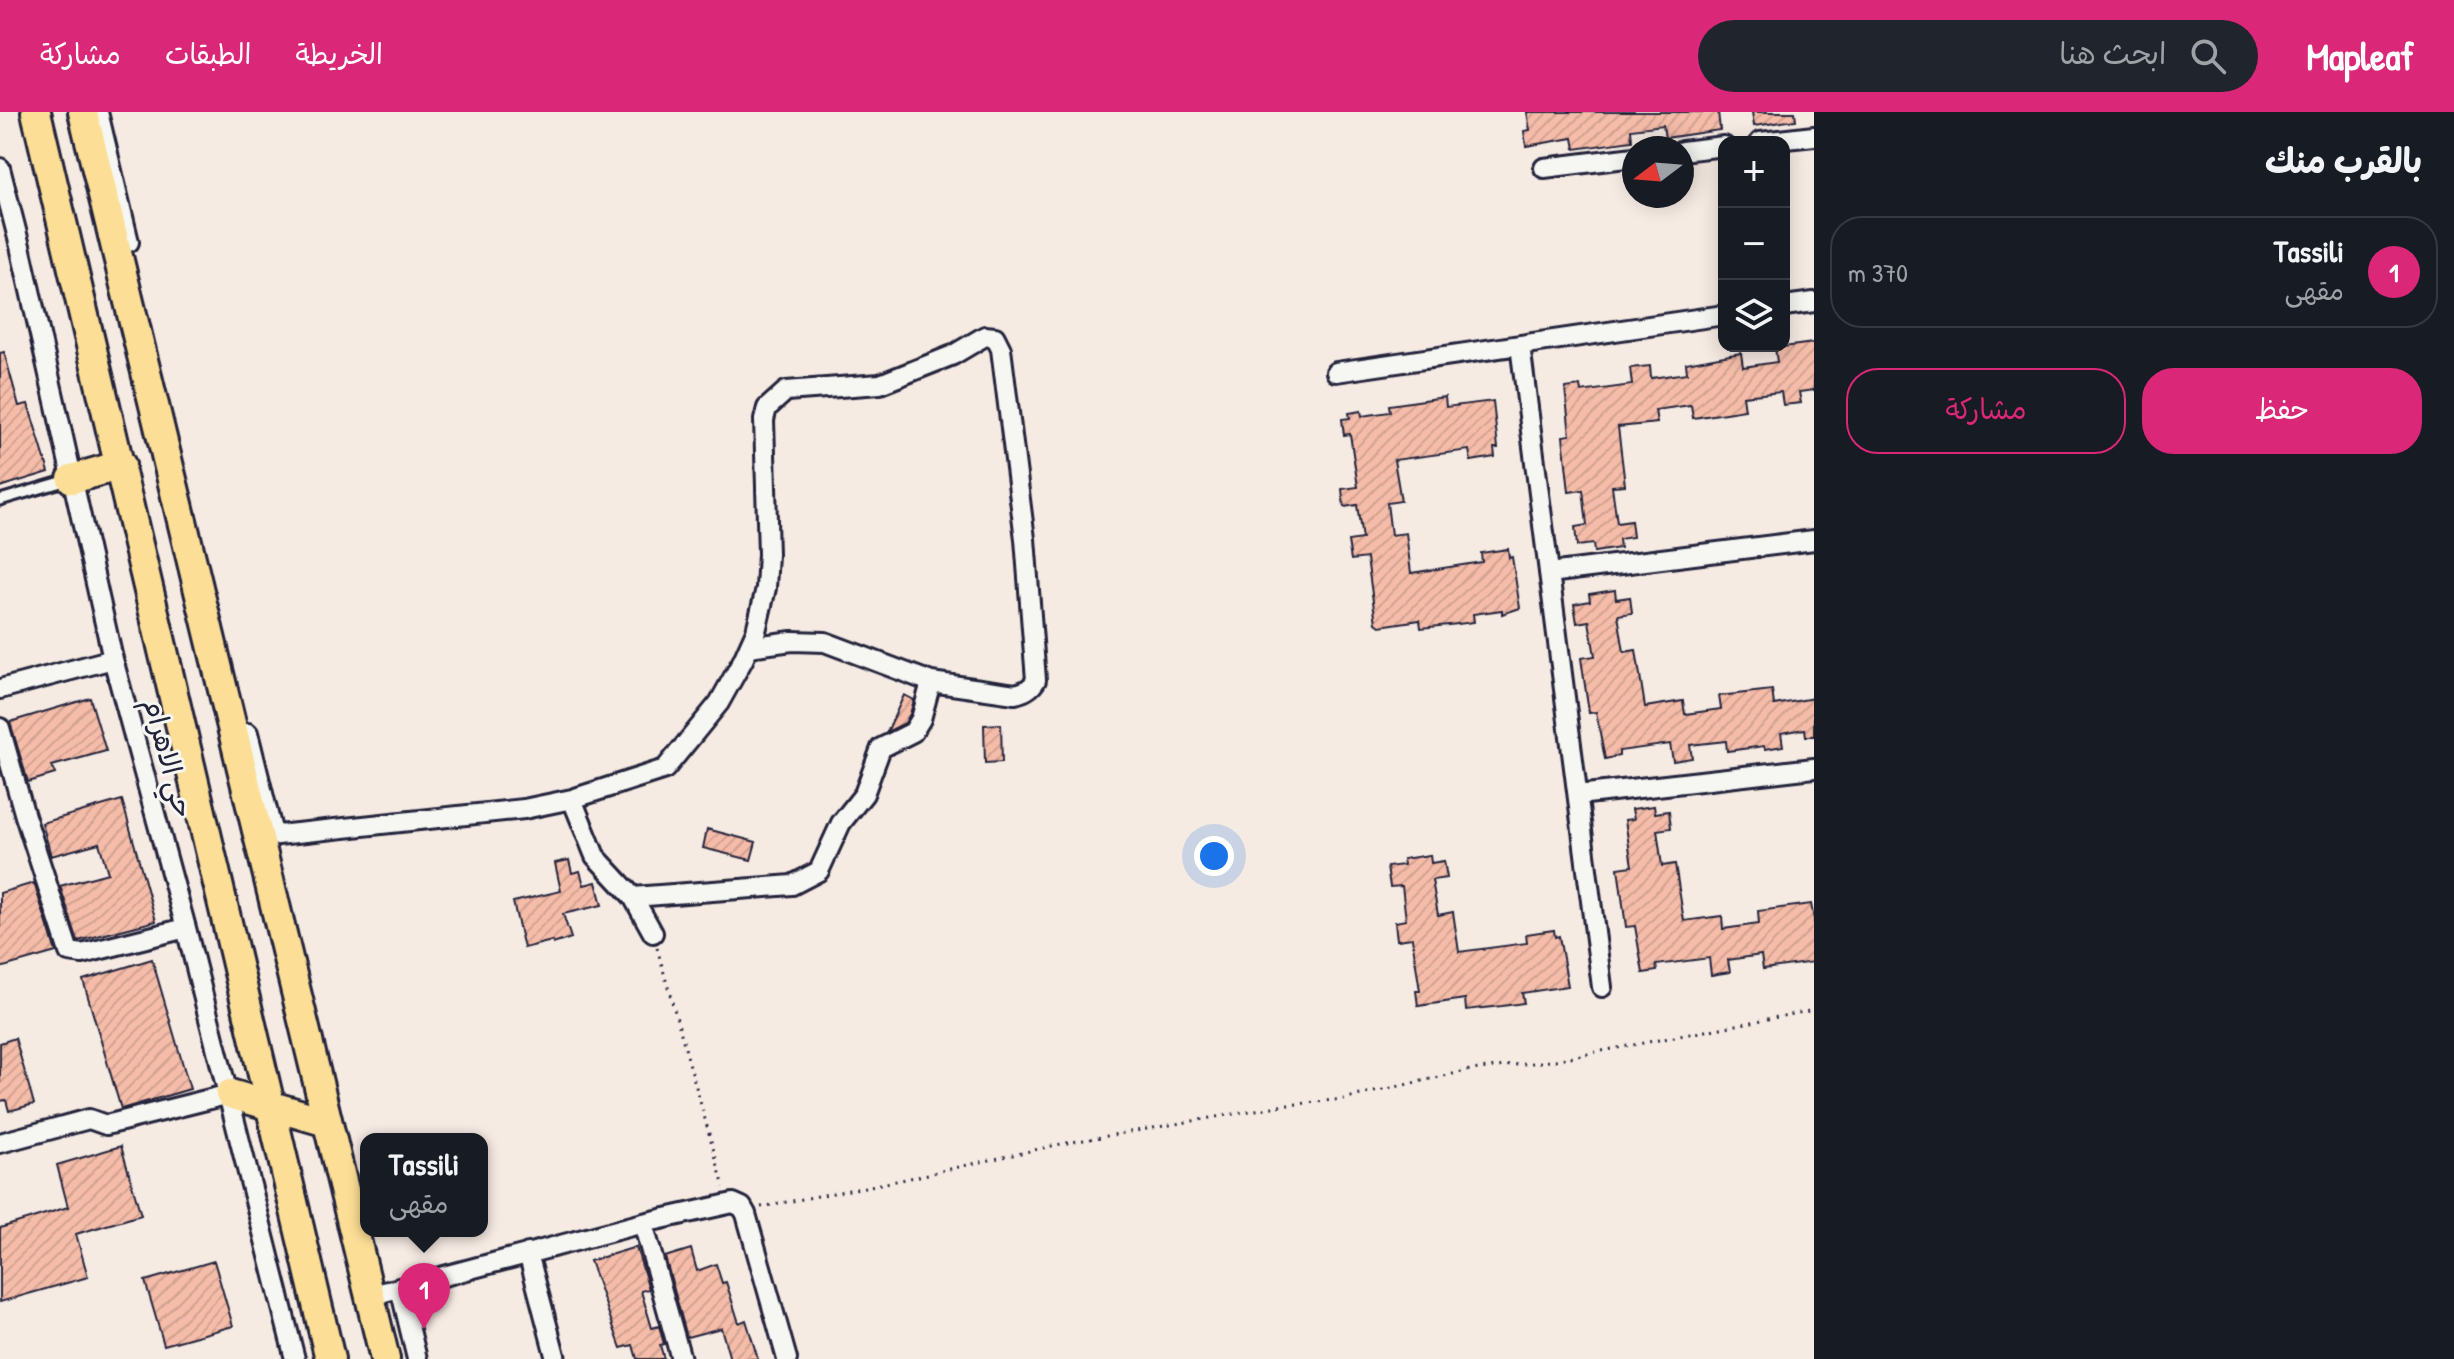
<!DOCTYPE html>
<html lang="ar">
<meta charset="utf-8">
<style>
body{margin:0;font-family:"Patrick Hand","Playpen Sans Arabic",sans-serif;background:#20242c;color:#f1f3f6;direction:rtl}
.controls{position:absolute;right:24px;top:24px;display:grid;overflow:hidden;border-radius:16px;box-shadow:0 4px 20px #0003}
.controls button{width:72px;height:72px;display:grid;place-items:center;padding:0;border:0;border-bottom:2px solid #363941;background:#171b24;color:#f1f3f6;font:40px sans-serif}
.compass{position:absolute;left:1622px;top:24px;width:72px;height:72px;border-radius:50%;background:#171b24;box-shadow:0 4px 20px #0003;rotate:254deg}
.you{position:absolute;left:1214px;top:744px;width:28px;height:28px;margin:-20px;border:6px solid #fff;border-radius:50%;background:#1a73e8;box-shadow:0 0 0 12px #1a73e833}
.badge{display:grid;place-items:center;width:52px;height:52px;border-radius:50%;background:#db2777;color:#fff;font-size:26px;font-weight:700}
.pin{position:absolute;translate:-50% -66px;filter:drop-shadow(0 2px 4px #0008)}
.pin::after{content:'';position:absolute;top:42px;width:28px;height:24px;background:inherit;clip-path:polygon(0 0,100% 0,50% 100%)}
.popup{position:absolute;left:360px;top:1021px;width:128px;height:104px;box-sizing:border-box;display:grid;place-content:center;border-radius:16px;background:#171b24;filter:drop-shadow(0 2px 6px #0005);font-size:26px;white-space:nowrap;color:#9ea1a6}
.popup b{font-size:30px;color:#f1f3f6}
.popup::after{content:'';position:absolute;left:50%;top:100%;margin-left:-16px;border:16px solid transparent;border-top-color:#171b24}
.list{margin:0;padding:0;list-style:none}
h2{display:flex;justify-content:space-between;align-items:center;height:104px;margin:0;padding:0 32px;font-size:34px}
h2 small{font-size:26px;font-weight:400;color:#9ea1a6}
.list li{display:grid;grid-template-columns:52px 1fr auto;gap:24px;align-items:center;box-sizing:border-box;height:112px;margin:0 16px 16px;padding:0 16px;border:2px solid #363941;border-radius:32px}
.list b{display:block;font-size:30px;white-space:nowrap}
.list p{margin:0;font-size:26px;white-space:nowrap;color:#9ea1a6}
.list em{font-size:26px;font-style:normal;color:#9ea1a6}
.actions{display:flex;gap:16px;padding:24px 32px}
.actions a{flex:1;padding:18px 0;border:2px solid #db2777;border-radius:32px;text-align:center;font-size:28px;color:#db2777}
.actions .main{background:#db2777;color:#fff}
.icon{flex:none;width:44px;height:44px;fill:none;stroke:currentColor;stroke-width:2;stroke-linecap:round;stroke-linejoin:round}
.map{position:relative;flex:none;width:1814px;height:1247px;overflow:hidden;direction:ltr}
header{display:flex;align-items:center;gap:48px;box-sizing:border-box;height:112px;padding:0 40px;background:#db2777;color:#fff}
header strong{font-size:38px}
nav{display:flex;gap:44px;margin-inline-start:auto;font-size:28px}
.search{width:560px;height:72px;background:#20242c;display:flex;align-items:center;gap:20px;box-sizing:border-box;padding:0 28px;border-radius:44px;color:#9ea1a6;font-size:30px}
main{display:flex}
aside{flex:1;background:#171b24}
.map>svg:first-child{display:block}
</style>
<header>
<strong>Mapleaf</strong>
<div class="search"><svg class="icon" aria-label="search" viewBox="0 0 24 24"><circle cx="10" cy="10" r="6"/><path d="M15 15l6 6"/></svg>ابحث هنا</div>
<nav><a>الخريطة</a><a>الطبقات</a><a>مشاركة</a></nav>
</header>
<main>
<aside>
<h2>بالقرب منك<small></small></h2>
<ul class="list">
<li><span class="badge">1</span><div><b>Tassili</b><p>مقهى</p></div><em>370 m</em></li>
</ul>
<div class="actions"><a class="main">حفظ</a><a>مشاركة</a></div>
</aside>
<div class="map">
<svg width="1814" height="1247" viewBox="0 0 1814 1247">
<defs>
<pattern id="building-hatch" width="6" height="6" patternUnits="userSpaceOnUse" patternTransform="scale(2)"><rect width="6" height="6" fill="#f5bda9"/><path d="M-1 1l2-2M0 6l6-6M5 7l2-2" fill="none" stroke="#d2a292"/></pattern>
</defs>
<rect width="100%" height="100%" fill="#f6ebe3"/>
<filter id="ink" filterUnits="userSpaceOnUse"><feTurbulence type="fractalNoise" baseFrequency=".0125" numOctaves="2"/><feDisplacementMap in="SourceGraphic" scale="16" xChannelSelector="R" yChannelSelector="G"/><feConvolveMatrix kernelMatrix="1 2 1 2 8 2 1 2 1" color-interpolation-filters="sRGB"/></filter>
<g filter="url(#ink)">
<!-- building -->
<path fill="url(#building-hatch)" stroke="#22223b" stroke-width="2" d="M1527 0H1718L1720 18 1665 26 1663 13 1631 17 1632 29 1575 37 1573 26 1526 34 1524 19 1530 18Z
M1752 0H1795L1796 8 1754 14Z
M1814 231V278L1799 280 1801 291 1783 293 1781 280 1743 284 1745 298 1693 306 1691 293 1655 298 1657 311 1618 315 1625 373 1612 374 1617 411 1631 409 1633 425 1619 427 1620 436 1594 440 1593 432 1577 434 1575 415 1587 413 1583 378 1569 380 1563 324 1570 323 1565 276 1580 274 1581 280 1632 273 1630 256 1650 254 1651 266 1687 261 1686 251 1741 241 1743 255 1777 250 1775 236Z
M4 240 19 294 28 292 49 360 0 375V241Z
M1445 285 1446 295 1493 289 1498 336H1494L1495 345 1471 349 1469 338 1394 348 1401 389 1387 391 1391 423 1406 421 1411 461 1482 450 1481 441 1508 437 1509 446 1512 445 1520 496 1502 502V498L1473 502 1474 510 1458 512 1421 516 1420 508 1380 514 1376 511 1367 446 1351 448 1348 429 1362 427 1357 393 1344 395 1342 377 1358 375 1350 322 1344 323 1342 307 1350 306 1349 301 1361 299 1362 304 1390 300 1389 293Z
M1615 478 1616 487 1630 485 1632 501 1618 503 1624 540 1636 538 1645 595 1683 589 1685 602 1721 597 1719 584 1772 578 1774 593 1814 586V624H1806L1805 617 1781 621 1783 634 1765 637 1764 634 1727 639 1726 629 1690 633 1692 646 1673 649 1670 632 1619 639V644L1605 647 1596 600 1589 601 1581 546 1595 544 1589 509 1577 511 1574 492 1590 489 1589 482Z
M904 583 914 588 910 602 905 611 887 620Z
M90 586 106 639 52 654 55 662 28 670 10 610Z
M1001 612 1002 650 985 651 984 613Z
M122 688 156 809 78 829 60 774 108 761 99 731 51 744 42 711Z
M1654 694 1655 701 1669 699 1671 716 1657 718 1662 754 1675 752 1684 809 1722 804 1723 817 1759 812 1758 799 1811 792 1814 807V850L1763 857 1761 843 1728 848 1730 860 1711 863 1709 846 1656 853 1657 859 1643 861 1635 814 1626 815 1618 756 1632 754 1625 708 1634 707 1632 697Z
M707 717 756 730 751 748 703 736Z
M1430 743 1431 751 1444 749 1447 766 1432 768 1438 803 1453 800 1459 840 1527 831 1526 822 1554 818 1555 825 1559 824 1568 874 1522 881 1524 891 1502 894 1466 898 1465 887 1418 894 1416 879H1420L1412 826 1397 828 1395 810 1406 808 1402 774 1390 775 1387 755 1404 753 1403 747Z
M569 748 572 761 580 759 584 773 596 770 602 793 563 802 571 826 553 832 552 829 524 836 513 790 561 779 555 751Z
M34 771 56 840 0 856V781Z
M152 847 190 977 121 997 83 868Z
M15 926 34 992 9 999 6 988 0 989V931Z
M121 1034 141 1103 76 1122 88 1165 0 1190V1116L68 1095 57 1053Z
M636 1135 649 1177 641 1179 652 1216 659 1214 664 1232 660 1233 664 1247H637L633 1233 621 1236 590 1149Z
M691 1137 697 1159 716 1152 722 1171 726 1170 739 1211 746 1208 758 1247H730L721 1216 687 1225 665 1145Z
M214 1149 233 1214 164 1233 145 1169Z"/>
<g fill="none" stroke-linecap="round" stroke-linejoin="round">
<defs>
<path id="service" d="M0 388 68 368"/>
<path id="minor" d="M98 0 129 130
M1760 30 1814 24
M1682 39 1724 34
M0 56 20 134 113 547 186 816 295 1247
M1544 56 1634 45
M1784 194 1814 190
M1520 233 1602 875
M1336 260 1724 203
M1549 461 1814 428
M0 577 113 547
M0 616 25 704 69 840 82 842 186 816
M248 621 273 722
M1578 683 1814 656
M572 687 595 744 633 785 653 821
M259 725 524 697 572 687 665 657 719 591 743 548 756 519 766 476 768 442 764 308 767 296 786 279 880 272 953 243 985 224 995 225 1001 237 1025 427 1036 568C1031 577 1024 580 1015 582L931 570 825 530 792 529 749 535
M633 785 792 773 819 759 841 711 864 682 881 636 913 620 921 607 931 570
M0 1031 89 1007 106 1013 230 982
M643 1111 681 1247
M528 1141 556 1247
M400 1176 417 1247
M369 1184 643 1111 733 1091 742 1095 746 1102 787 1247"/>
<path id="primary" d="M36 0 330 1247
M83 0 385 1247
M72 367 121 353
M230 982 327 1010"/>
</defs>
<!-- service casing -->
<use href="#service" stroke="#22223b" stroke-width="15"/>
<!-- minor casing -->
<use href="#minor" stroke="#22223b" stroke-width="24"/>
<!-- primary casing -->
<use href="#primary" stroke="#22223b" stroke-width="34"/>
<!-- path -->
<path stroke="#22223b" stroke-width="3" stroke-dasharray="2 6" stroke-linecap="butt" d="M657 836 724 1075
M761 1095 901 1068 1061 1032 1279 994 1343 987 1470 958 1550 949 1814 898"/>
<!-- service -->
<use href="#service" stroke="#f6f6f2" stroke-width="9"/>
<!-- minor -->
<use href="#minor" stroke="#f6f6f2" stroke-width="18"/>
<!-- primary -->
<use href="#primary" stroke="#fcde96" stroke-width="28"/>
</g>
</g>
<g text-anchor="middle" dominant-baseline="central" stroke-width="6" stroke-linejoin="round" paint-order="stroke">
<!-- street labels -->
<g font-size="28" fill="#22223b" stroke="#f6f6f2">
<text transform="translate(169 646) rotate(75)">حي الاهرام</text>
</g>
</g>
</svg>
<div class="controls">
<button>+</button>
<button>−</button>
<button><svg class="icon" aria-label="layers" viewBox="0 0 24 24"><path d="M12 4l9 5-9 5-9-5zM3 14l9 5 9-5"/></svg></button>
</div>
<svg class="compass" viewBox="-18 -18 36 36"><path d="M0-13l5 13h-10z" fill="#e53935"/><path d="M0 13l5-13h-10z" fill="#9ea1a6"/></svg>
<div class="you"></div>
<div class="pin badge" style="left:424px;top:1217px">1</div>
<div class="popup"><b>Tassili</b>مقهى</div>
</div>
</main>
